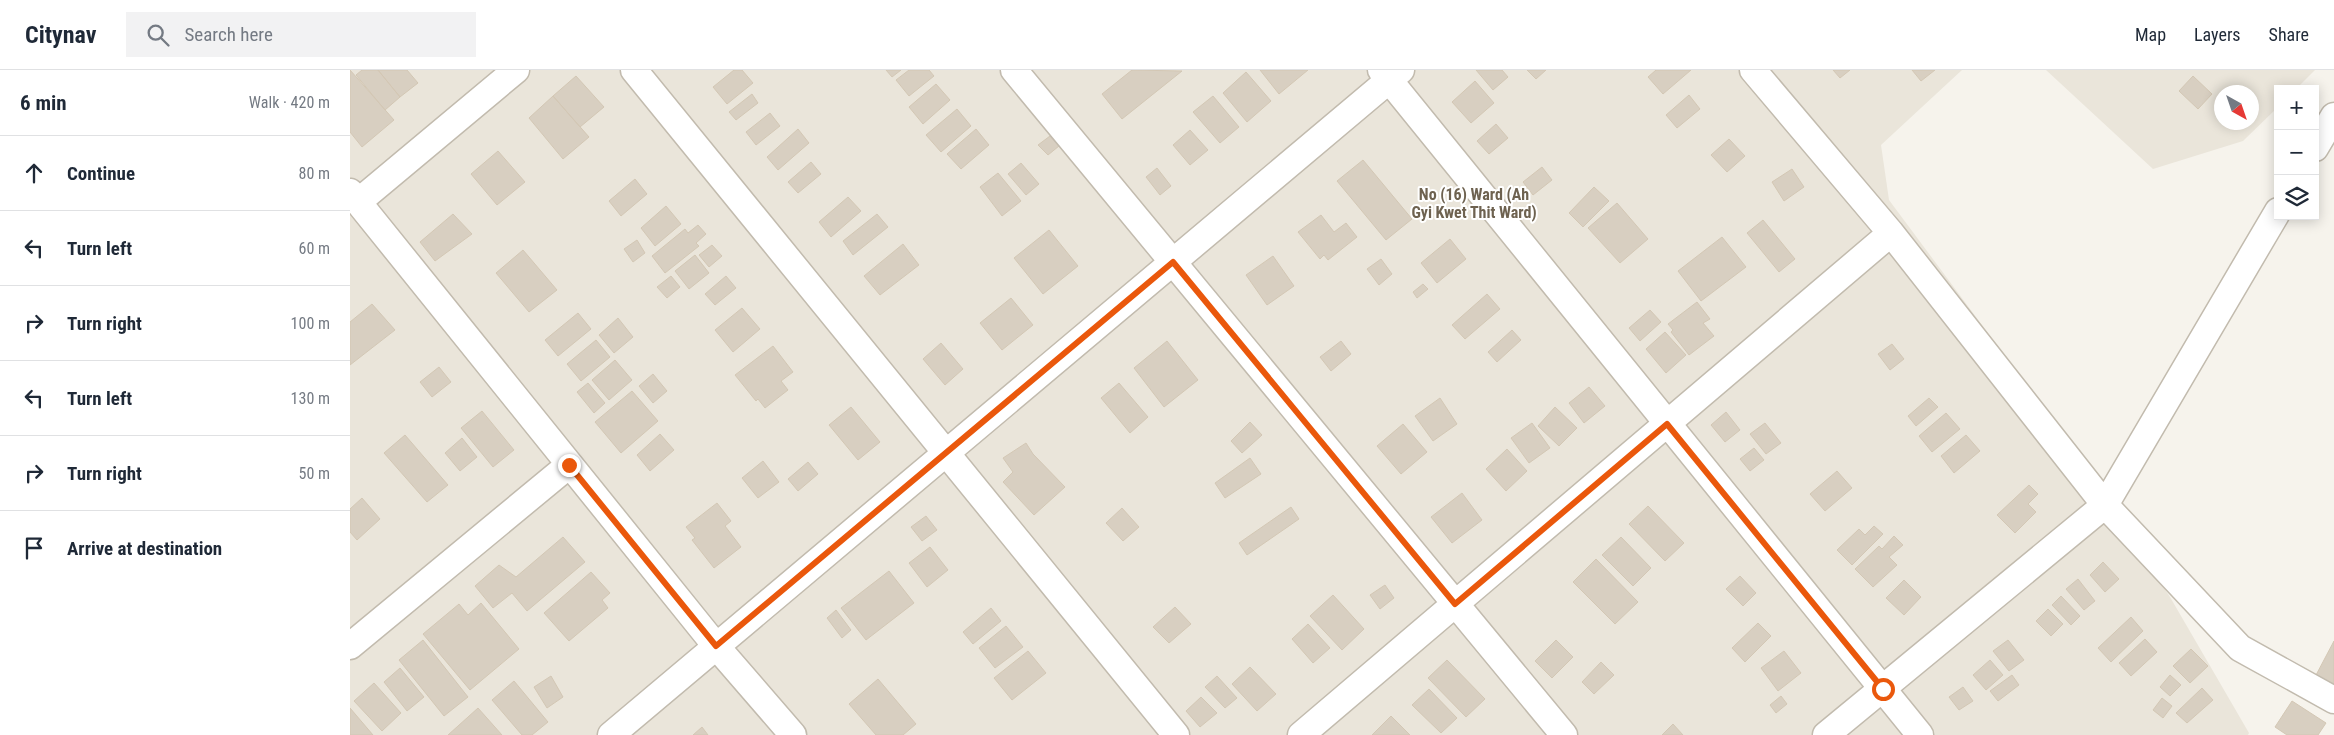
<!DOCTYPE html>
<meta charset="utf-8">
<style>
body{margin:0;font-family:"Roboto Condensed",sans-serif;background:#f2f2f3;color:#1f2937}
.controls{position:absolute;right:15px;top:15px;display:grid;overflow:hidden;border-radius:0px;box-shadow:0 2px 12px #0003}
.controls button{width:45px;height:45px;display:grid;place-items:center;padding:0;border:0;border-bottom:1px solid #e0e1e3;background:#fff;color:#1f2937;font:25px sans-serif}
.compass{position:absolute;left:1864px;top:15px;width:45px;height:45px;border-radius:50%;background:#fff;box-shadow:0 2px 12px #0003;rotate:140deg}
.stop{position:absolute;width:15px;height:15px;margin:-11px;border:4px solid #ea580c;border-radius:50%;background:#fff}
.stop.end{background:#ea580c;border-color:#fff;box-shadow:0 1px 5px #0008}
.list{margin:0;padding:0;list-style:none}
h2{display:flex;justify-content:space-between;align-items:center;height:65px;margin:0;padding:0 20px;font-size:21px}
h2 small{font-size:16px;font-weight:400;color:#747a83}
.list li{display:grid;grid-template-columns:32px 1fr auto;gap:15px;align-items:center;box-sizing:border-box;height:75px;padding:0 20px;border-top:1px solid #e0e1e3}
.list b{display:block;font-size:19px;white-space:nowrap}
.list em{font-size:16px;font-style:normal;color:#747a83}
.icon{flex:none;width:28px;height:28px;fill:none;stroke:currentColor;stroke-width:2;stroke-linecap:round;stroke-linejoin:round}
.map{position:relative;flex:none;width:1984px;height:665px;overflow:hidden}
header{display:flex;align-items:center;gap:30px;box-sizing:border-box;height:70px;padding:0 25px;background:#fff;border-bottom:1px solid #e0e1e3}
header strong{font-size:24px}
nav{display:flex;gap:28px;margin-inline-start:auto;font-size:18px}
.search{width:350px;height:45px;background:#f2f2f3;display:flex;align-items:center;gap:12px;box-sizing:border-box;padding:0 18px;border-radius:0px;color:#747a83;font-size:19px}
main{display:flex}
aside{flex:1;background:#fff}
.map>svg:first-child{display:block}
</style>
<header>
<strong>Citynav</strong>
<div class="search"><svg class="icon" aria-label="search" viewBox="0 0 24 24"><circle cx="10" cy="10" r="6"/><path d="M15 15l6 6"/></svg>Search here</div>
<nav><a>Map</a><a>Layers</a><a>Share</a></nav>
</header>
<main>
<aside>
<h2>6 min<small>Walk · 420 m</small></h2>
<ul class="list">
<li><svg class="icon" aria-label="ahead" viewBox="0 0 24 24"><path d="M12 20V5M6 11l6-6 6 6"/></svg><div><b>Continue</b></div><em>80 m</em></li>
<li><svg class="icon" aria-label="left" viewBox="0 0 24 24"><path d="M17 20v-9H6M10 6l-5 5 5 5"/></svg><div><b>Turn left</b></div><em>60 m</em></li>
<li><svg class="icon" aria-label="right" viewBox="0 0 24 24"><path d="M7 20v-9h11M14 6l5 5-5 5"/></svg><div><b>Turn right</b></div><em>100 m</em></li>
<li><svg class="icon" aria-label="left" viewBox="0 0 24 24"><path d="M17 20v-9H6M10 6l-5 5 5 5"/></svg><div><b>Turn left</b></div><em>130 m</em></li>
<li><svg class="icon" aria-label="right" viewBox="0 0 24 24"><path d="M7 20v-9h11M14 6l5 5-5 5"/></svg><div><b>Turn right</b></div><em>50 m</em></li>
<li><svg class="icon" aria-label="arrive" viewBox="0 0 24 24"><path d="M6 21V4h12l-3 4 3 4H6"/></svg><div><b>Arrive at destination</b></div></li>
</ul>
</aside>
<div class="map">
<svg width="1984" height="665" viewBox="0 0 1984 665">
<rect width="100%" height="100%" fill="#f6f3ec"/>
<!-- residential -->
<path fill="#eae5da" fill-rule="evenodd" d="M0 0H1612L1531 75 1539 130 1687 329 1820 527 1899 663 1898 665H0Z
M1696 0H1965L1946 19H1928V37L1893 71 1803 99ZM1872 22H1902V52H1872Z"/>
<!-- building -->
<path fill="#d8cfc1" stroke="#d3c7b4" d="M0 0 44 50 12 77 0 62Z
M12 0H28L50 27 35 40 6 5Z
M28 0H57L68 13 50 27Z
M384 0H392L403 13 377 34 363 17Z
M536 0H551L542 7Z
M559 0H579L584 6 559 26 546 10Z
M782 0 832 1 772 49 752 24Z
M910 0H958L929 24Z
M1126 0H1152L1158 7 1143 20Z
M1177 0H1196L1186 9Z
M1306 0H1341L1313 24 1298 7Z
M1483 0H1500L1490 8Z
M1562 0H1585L1571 11Z
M896 2 921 31 897 52 873 23Z
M226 6 254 37 230 57 203 26Z
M1843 6 1862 24 1848 39 1829 21Z
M1125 11 1144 33 1121 53 1102 32Z
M586 14 600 30 573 54 559 37Z
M402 24 408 33 386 50 379 42Z
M1339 25 1350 39 1327 58 1316 45Z
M203 26 239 67 213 89 179 48Z
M863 26 889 57 870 73 843 42Z
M607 39 621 56 591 82 576 65Z
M420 43 430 56 406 75 396 62Z
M1146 54 1158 68 1139 84 1127 71Z
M448 59 459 73 428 100 417 87Z
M626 59 639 75 611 99 597 84Z
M840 60 858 80 840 95 823 75Z
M700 66 709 76 698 85 688 75Z
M1379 69 1395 86 1377 102 1361 85Z
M148 81 175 112 147 135 121 104Z
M1013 90 1062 149 1036 170 987 111Z
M461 92 471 104 448 123 438 112Z
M671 93 689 114 676 125 658 104Z
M1192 97 1202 110 1183 125 1173 112Z
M807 98 821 116 810 125 796 107Z
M1442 99 1454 117 1434 131 1422 112Z
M648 103 671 131 652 146 630 117Z
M285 109 297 124 271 146 259 131Z
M1244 117 1259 131 1233 157 1219 143Z
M498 127 511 141 481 167 469 152Z
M1267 133 1298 169 1270 193 1238 158Z
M316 136 331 154 305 176 291 158Z
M103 144 122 164 85 191 70 172Z
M527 144 538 157 503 185 493 171Z
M971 145 984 162 996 153 1007 167 978 190 974 185 970 189 948 162Z
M1413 150 1445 189 1429 202 1397 163Z
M348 155 356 164 346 173 349 176 315 203 302 186 335 159 338 163Z
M699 160 728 196 693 224 664 188Z
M1372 167 1396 197 1351 231 1328 201Z
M1100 169 1116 189 1087 213 1071 193Z
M287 170 295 183 283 192 274 179Z
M553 174 569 195 530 225 514 206Z
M362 175 372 186 359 197 349 185Z
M173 180 207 220 179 242 146 203Z
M345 185 359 203 339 219 325 201Z
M923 186 944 216 917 235 896 205Z
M1031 189 1042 204 1029 215 1017 199Z
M321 206 330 217 317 228 307 217Z
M376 206 386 218 365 235 355 224Z
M1073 214 1078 219 1067 228 1063 222Z
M1137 224 1150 239 1115 269 1102 255Z
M661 228 683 255 652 280 630 253Z
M1347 232 1360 249 1353 253 1364 266 1339 285 1321 262 1323 260 1318 254Z
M22 234 45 260 0 295V252Z
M392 238 410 259 383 282 365 260Z
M1300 240 1311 252 1290 271 1279 258Z
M228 243 241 259 208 286 195 270Z
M268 248 283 267 264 283 249 265Z
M1162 260 1171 270 1147 292 1138 282Z
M1315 262 1336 285 1316 303 1296 279Z
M246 270 260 287 231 311 217 294Z
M817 271 848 310 814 337 784 298Z
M991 271 1001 284 981 301 970 287Z
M591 273 613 299 595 315 573 289Z
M1542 274 1554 289 1540 300 1528 284Z
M423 276 443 302 431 311 438 320 415 338 408 329 406 331 385 305Z
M265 290 282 310 259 330 242 310Z
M89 297 101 312 82 327 70 312Z
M303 304 317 321 303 333 289 316Z
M238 313 255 333 244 343 227 322Z
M769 313 798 347 780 363 751 328Z
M1239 317 1255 336 1234 353 1219 333Z
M282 321 308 351 271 383 245 352Z
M1090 328 1107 354 1083 371 1065 346Z
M1579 328 1588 337 1566 356 1558 346Z
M501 337 530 372 508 390 479 355Z
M1205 337 1227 358 1209 376 1188 356Z
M132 341 164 380 143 397 111 358Z
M1376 342 1390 360 1375 372 1361 355Z
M1596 343 1610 359 1582 382 1569 366Z
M900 352 912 365 892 383 881 371Z
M1182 353 1200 378 1179 393 1161 368Z
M1415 353 1431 373 1416 384 1400 364Z
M1053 354 1077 382 1051 404 1027 376Z
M310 364 324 380 300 401 287 385Z
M55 365 98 415 77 432 34 383Z
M1616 365 1630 381 1604 403 1591 386Z
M112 368 127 387 110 401 95 383Z
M676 373 683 384 715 417 684 445 653 412 663 402 653 388Z
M1404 378 1414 390 1400 401 1390 389Z
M1157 379 1177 401 1156 421 1136 399Z
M900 388 911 404 875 428 865 413Z
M413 391 429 412 408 428 392 408Z
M458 392 468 404 448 421 438 409Z
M1487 401 1502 418 1475 441 1460 424Z
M1679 415 1688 424 1678 434 1686 442 1665 463 1647 445Z
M1112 423 1132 450 1102 473 1081 447Z
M12 428 30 449 7 470 0 462V439Z
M367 433 381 451 375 456 391 477 364 498 342 470 345 468 336 457Z
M1298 436 1334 473 1315 491 1279 454Z
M941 437 949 449 897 485 889 473Z
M772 438 789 457 773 471 756 453Z
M576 446 587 460 572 471 561 457Z
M1524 456 1533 464 1502 495 1487 480 1509 459 1515 465Z
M1544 466 1553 475 1539 487 1547 495 1523 517 1505 499 1529 476 1532 479Z
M213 467 235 492 177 541 162 523 143 538 125 516 149 495 166 507Z
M1271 467 1301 498 1283 516 1252 485Z
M580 477 598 500 577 517 559 493Z
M1246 489 1288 532 1265 554 1223 512Z
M1753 492 1769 509 1755 522 1740 505Z
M539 501 564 533 516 570 491 538Z
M241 502 260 523 252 530 258 538 219 571 194 543Z
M1390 506 1406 523 1393 536 1376 519Z
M1728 509 1745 531 1734 540 1716 519Z
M1554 510 1571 527 1554 545 1536 528Z
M1035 515 1044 528 1030 539 1020 525Z
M983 525 1014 559 992 580 960 546Z
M1711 526 1730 546 1721 555 1702 535Z
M131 533 169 579 120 620 73 564 109 534 118 545Z
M825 537 841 554 819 573 803 557Z
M641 538 651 551 623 574 613 562Z
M1698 539 1713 554 1701 566 1686 551Z
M486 540 501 560 492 568 477 548Z
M1781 547 1793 561 1761 592 1748 578Z
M1408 553 1421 566 1395 592 1382 578Z
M958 554 980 578 963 593 942 569Z
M656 556 673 577 645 598 629 578Z
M1795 569 1807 582 1781 606 1769 593Z
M73 570 118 627 94 646 49 590Z
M1206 570 1223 587 1202 608 1185 591Z
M1658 570 1674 590 1659 601 1643 581Z
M1984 571V618L1965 607Z
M1841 579 1858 596 1840 613 1823 596Z
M678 581 696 603 662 630 644 608Z
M1434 581 1451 603 1428 621 1411 598Z
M1097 590 1135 629 1116 647 1078 608Z
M1640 590 1653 605 1636 620 1623 605Z
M1251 592 1264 605 1244 624 1232 612Z
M900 597 926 624 907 641 882 614Z
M50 598 74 627 57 641 34 612Z
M1662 605 1669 615 1648 631 1640 621Z
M1820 605 1831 615 1820 626 1810 617Z
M201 606 213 627 197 638 184 617Z
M867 606 887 628 875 638 855 617Z
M528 609 566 654 553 665H526L499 634Z
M164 611 198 652 182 665H172L142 630Z
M24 613 51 643 32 661 4 631Z
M1613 617 1623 631 1609 640 1599 627Z
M1852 618 1863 630 1837 653 1826 643Z
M1079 619 1107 648 1091 663 1062 635Z
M1431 626 1437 634 1426 643 1420 635Z
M851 627 867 643 850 657 836 641Z
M1812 628 1822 636 1813 648 1803 640Z
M1942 631 1976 653 1968 665H1937L1925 657Z
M0 638 23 665H0Z
M128 638 152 665H98Z
M1041 646 1060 665H1022Z
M1323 654 1333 665H1312Z
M352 657 358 665H343Z"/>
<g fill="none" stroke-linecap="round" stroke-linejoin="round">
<defs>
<path id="street" d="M284 0 826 665
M664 0 1214 665
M1031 0 1570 665
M1403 0 1541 163 1755 435 1890 578 1984 630
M1965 78 1984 46
M0 122 366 576 443 665
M8 132 166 0
M0 576 219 395
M261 665 1051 0
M951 665 1541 163
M1476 665 1755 435 1928 141"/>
</defs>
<!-- street casing -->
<use href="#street" stroke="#c2bbae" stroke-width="29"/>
<!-- street -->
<use href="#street" stroke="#fff" stroke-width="26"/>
</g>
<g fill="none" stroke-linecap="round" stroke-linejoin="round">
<!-- route -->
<path stroke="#ea580c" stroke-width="6" d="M219 395 366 576 823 192 1105 534 1317 354 1533 619"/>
</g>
<g text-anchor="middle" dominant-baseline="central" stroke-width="4" stroke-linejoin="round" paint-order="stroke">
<!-- quarter labels -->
<g font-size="16" font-weight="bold" fill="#6e6250" stroke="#fff">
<text x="1124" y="124">No (16) Ward (Ah<tspan x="1124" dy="18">Gyi Kwet Thit Ward)</tspan></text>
</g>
</g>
</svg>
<div class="controls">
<button>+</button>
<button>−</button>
<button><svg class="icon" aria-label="layers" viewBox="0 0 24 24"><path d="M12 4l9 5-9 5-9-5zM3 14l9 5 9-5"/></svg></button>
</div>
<svg class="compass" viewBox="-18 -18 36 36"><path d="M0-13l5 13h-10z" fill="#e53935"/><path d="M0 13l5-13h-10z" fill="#747a83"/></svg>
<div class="stop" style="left:1533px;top:619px"></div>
<div class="stop end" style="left:219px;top:395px"></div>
</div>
</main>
